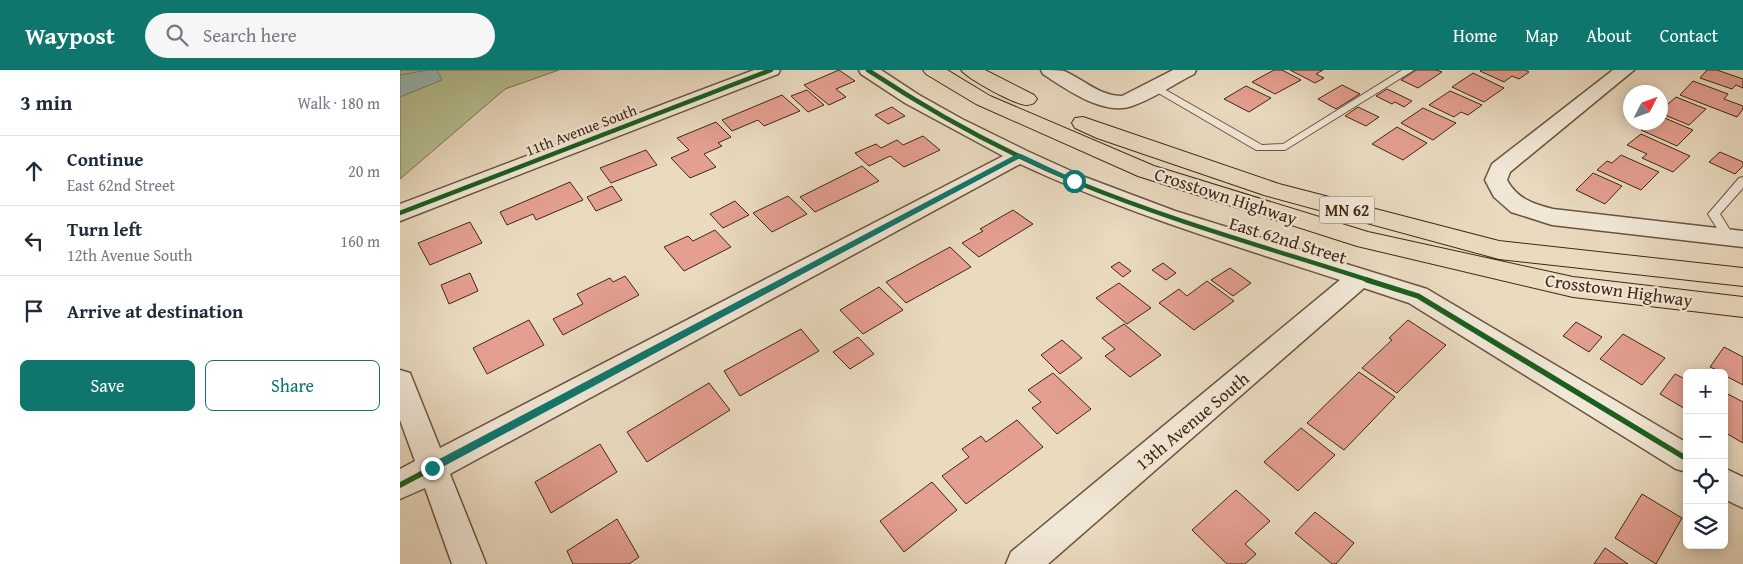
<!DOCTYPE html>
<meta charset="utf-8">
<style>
body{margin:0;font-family:"Gentium Book Plus",serif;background:#f6f6f7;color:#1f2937}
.controls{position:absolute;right:15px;bottom:15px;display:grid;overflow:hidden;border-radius:8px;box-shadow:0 2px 12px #0003}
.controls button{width:45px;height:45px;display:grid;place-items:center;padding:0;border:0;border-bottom:1px solid #e0e1e3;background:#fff;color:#1f2937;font:25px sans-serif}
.compass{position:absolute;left:1223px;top:15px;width:45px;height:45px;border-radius:50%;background:#fff;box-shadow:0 2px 12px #0003;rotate:48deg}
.stop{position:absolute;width:15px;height:15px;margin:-11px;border:4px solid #0f766e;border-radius:50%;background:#fff}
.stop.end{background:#0f766e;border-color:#fff;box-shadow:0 1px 5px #0008}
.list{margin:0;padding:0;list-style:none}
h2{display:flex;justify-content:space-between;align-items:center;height:65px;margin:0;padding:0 20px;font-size:21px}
h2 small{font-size:16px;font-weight:400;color:#747a83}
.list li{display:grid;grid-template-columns:32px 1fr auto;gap:15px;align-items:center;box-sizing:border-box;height:70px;padding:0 20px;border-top:1px solid #e0e1e3}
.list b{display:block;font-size:19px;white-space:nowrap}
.list p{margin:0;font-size:16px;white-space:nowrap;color:#747a83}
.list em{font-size:16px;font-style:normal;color:#747a83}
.actions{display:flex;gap:10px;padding:15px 20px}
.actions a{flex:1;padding:11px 0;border:1px solid #0f766e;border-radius:8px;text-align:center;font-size:18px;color:#0f766e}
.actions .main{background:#0f766e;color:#fff}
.icon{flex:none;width:28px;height:28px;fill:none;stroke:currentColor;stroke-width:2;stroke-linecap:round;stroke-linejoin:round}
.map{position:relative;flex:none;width:1343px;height:494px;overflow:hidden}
header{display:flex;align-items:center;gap:30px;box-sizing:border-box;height:70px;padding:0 25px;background:#0f766e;color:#fff}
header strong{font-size:24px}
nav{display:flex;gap:28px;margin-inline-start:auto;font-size:18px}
.search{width:350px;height:45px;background:#f6f6f7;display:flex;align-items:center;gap:12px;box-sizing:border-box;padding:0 18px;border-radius:28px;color:#747a83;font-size:19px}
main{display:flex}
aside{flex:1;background:#fff}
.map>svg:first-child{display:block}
</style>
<header>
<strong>Waypost</strong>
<div class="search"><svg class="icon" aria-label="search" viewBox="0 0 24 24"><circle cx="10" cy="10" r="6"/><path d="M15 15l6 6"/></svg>Search here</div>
<nav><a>Home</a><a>Map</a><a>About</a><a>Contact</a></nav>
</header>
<main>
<aside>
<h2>3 min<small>Walk · 180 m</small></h2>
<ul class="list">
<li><svg class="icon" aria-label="ahead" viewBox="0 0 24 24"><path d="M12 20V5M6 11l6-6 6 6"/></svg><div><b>Continue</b><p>East 62nd Street</p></div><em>20 m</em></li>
<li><svg class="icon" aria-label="left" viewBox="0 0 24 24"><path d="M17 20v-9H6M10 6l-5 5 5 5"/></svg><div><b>Turn left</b><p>12th Avenue South</p></div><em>160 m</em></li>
<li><svg class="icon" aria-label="arrive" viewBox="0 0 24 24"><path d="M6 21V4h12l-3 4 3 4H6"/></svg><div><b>Arrive at destination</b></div></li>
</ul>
<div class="actions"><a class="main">Save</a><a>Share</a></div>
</aside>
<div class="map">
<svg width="1343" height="494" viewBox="0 0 1343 494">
<rect width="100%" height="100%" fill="#eadac0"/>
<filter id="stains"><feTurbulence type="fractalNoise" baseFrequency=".004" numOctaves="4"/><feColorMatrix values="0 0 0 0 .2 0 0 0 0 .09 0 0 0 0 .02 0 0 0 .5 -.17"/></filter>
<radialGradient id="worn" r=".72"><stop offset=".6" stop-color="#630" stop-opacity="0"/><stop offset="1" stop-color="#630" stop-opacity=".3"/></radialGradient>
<!-- green -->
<path fill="#b7c092" stroke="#7c7452" d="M0 0H159L105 19 0 109Z"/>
<!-- water -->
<path fill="#98bab5" stroke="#758074" d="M27 0H37L42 10 0 27V5Z"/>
<!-- building -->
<path fill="#e49f90" stroke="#402812" d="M439 0 455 11 436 19 446 27 429 35 404 15Z
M874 0H882L901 10 875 24 852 12Z
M890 0H923L916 4 924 8 915 13Z
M1016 0H1036L1042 2 1018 18 1001 10Z
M1081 0H1125L1129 2 1119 9 1112 6 1104 12 1080 1Z
M1307 0H1317L1343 9V18L1336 15 1332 19 1300 8Z
M1073 3 1104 18 1084 32 1052 17Z
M1293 11 1328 24 1324 29 1343 36V39L1337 47 1280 25Z
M942 15 960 24 936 39 918 29Z
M846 16 871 28 849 42 824 29Z
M987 19 1012 31 1004 37 995 32 992 34 976 26Z
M407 20 424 35 408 42 391 26Z
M1050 21 1082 35 1068 45 1061 42 1054 47 1029 35Z
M382 25 400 41 364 56 358 50 332 61 322 50Z
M1276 27 1306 39 1289 55 1260 43V41Z
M492 37 505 46 488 54 475 45Z
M958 37 979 47 966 56 945 46Z
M1023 38 1056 53 1033 70 1001 53Z
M1260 46 1293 60 1277 76 1241 60 1249 52H1260Z
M316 52 331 67 318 73 322 76 304 84 316 97 290 108 271 88 289 80 277 68Z
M997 57 1027 73 1003 90 972 74Z
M1241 64 1290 86 1273 102 1242 88 1247 84 1227 75Z
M523 66 540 80 504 97 490 86 469 96 455 83 476 74 481 78 497 70 503 75Z
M246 80 257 95 211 113 200 98Z
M1320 82 1343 92V96L1335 104 1309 92Z
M1221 85 1259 102 1241 120 1197 100 1207 91 1212 93Z
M462 96 479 111 415 142 400 127Z
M1193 103 1222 116 1205 134 1176 120Z
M170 112 183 130 136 150 133 144 107 155 100 142Z
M212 116 222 130 196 141 187 127Z
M388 126 407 144 372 162 353 143Z
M335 131 349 145 323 158 310 144Z
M613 140 633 154 579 187 562 173 583 161 580 159Z
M70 152 82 173 30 195 18 173Z
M315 160 331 177 284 201 264 177 288 166 293 171Z
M550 177 571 197 506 233 486 212Z
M719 192 731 201 723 207 711 197Z
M763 193 776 203 766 210 752 200Z
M830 198 851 213 833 226 811 210Z
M70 203 78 221 49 234 41 215Z
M225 206 239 225 163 265 153 249 183 234 177 224 210 208 213 212Z
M807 211 834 231 794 260 759 233 779 219 787 226Z
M719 213 751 238 727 254 696 228Z
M479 217 503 240 463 264 440 240Z
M129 250 144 275 87 304 73 278Z
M1008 250 1046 275 997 323 962 298 992 270 989 268Z
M1176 252 1202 267 1189 282 1163 266Z
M724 254 761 285 730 307 705 286 715 279 702 268Z
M401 259 419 281 340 326 324 301Z
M1223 264 1265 288 1242 315 1200 289Z
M458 267 474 284 450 299 433 282Z
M662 270 682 288 660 304 641 285Z
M1324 277 1343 287V315L1324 305V303L1310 297Z
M959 302 995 327 944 380 907 353Z
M653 303 691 339 657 364 632 338 641 332 628 320Z
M1275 304 1287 310V340L1260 324Z
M309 313 330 340 247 392 227 362Z
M1324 322 1343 332V373L1324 362Z
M617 350 643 377 566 434 542 406 569 387 562 379 581 366 586 372Z
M901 358 935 385 898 421 864 392Z
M200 374 217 402 151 443 135 412Z
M532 412 557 440 504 482 480 451Z
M836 420 870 451 845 474 856 484 845 494H827L792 460Z
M1242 424 1282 448 1256 494 1215 468Z
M915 442 954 473 936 494H932L895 463Z
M217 449 239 487 229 494H173L167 481Z
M1205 478 1228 494H1194Z"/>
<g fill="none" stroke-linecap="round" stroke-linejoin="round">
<defs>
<path id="lane" d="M1002 0H1014L885 80H856L748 17 753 14 757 15 862 75 883 74Z
M1343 107V118L1320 144 1335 168 1329 172 1325 171 1308 144 1339 108Z"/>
<path id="street" d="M354 0H380L378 4 0 151V134Z
M459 0H481L519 25 562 49 627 81 682 106 775 141 1027 219 1287 373V402L1276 399 1009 233 964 218 648 494H606L611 482 940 210C832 175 723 142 620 94L50 404 86 494H52L25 418 0 429V399L15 391 0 350V300L10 303 40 378 603 86 505 33 461 4Z
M641 0C648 0 658 0 664 1 685 10 699 26 722 26L773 0H796L794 4C774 14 753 29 732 36 703 46 666 19 643 4Z
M1213 0H1234L1110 102 1107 110C1117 129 1134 134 1153 139L1343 161V177L1152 155 1111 142 1094 127 1085 110 1092 94Z
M1324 398 1343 407V438L1324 429Z"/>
<path id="highway" d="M523 0H547L590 26 754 96 968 162 1173 207 1343 227V247L1173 227 957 176 738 106 576 34 526 4Z
M561 0H585L634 25 637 29 634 33C633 34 628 35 627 35 615 35 568 9 561 0Z
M683 47 879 114 1099 171 1343 198V216L1099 189 864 125 697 68 675 58 672 53 675 48Z"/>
</defs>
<!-- lane casing -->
<use href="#lane" stroke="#6a543e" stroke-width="2"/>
<!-- street casing -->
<use href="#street" stroke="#6a543e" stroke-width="3"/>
<!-- highway casing -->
<use href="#highway" stroke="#402812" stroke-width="2"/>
<!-- lane -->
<use href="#lane" fill="#f1e7d6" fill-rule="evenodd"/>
<!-- street -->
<use href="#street" fill="#f1e7d6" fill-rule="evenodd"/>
<!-- highway -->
<use href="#highway" fill="#eadac0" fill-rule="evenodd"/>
<defs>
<path id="cycleway-far1" d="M468 0C533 43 602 81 674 111 771 151 872 179 971 211
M0 143 371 0
M384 211 619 86"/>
<path id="cycleway" d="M967 210 1018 226 1287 389
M0 415 386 210"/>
</defs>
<!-- cycleway-far1 casing -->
<use href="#cycleway-far1" stroke="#f1e7d6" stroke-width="7"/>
<!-- cycleway casing -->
<use href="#cycleway" stroke="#f1e7d6" stroke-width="9"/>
<!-- cycleway-far1 -->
<use href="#cycleway-far1" stroke="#1b5e20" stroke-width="4.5"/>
<!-- cycleway -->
<use href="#cycleway" stroke="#1b5e20" stroke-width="5.5"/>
</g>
<!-- route -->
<path fill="#0f766e" d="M617 84H621L678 111 672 112 619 88 35 401H28V395Z"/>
<g text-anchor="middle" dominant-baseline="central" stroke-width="4.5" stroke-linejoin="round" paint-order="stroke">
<!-- far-street labels -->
<g font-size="15" fill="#402812" stroke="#f1e7d6">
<text transform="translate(181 60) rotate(-21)">11th Avenue South</text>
</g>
<!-- shield labels -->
<rect fill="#f1e7d6" stroke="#75614d" stroke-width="1" x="919.5" y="126.5" width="55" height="27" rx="4"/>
<g font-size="16" font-weight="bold" fill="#402812">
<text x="947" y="140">MN 62</text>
</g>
<!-- street labels -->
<g font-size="18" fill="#402812" stroke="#f1e7d6">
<text transform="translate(826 126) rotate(18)">Crosstown Highway</text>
<text transform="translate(888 170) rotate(17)">East 62nd Street</text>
<text transform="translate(1219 220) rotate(8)">Crosstown Highway</text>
<text transform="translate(792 351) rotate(-40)">13th Avenue South</text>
</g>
</g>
<rect width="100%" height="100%" filter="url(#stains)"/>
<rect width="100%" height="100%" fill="url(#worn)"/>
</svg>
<div class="controls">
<button>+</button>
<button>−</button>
<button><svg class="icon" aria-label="locate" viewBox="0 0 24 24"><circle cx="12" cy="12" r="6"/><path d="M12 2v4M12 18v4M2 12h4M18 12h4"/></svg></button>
<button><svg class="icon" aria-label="layers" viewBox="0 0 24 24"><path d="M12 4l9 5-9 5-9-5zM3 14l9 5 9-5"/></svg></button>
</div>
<svg class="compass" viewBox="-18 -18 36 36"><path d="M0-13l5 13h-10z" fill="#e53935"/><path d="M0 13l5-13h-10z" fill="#747a83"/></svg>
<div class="stop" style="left:674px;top:111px"></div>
<div class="stop end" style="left:32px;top:398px"></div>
</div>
</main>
